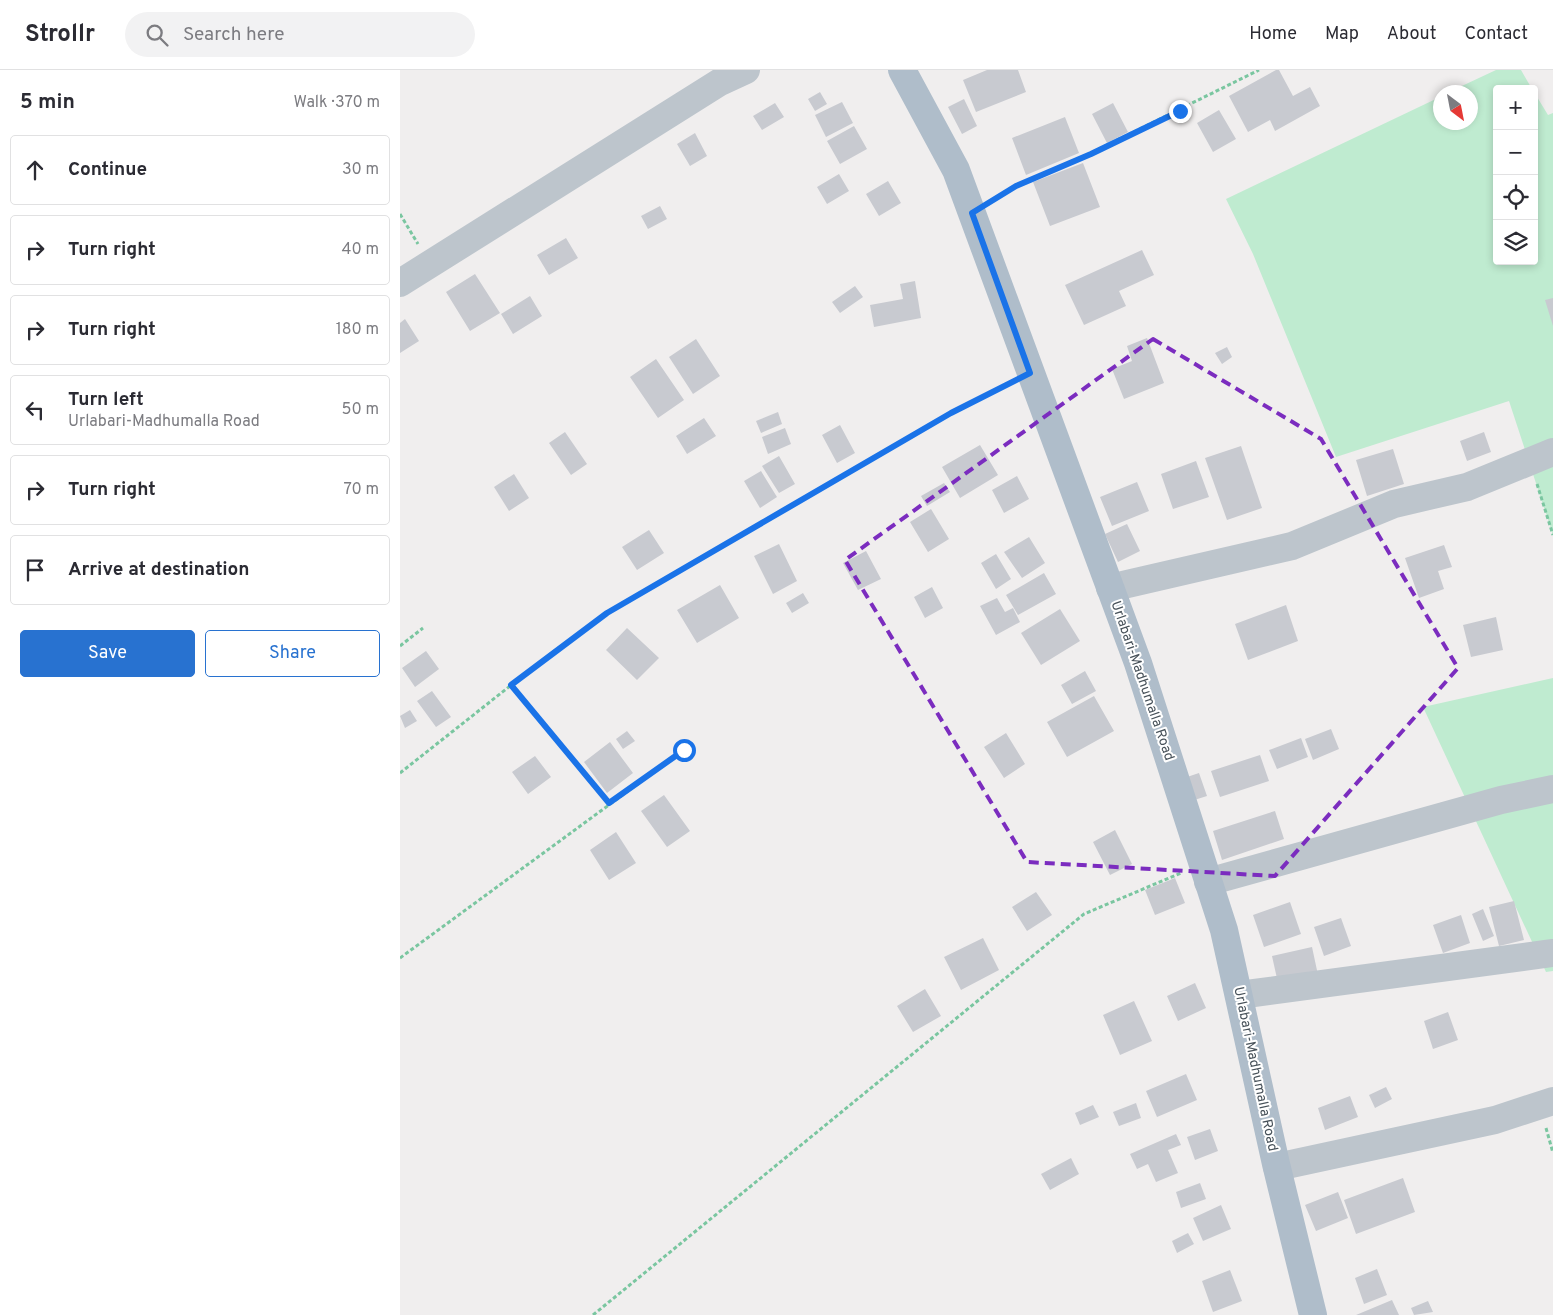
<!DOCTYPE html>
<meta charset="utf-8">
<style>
body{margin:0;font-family:Overpass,sans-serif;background:#f2f2f3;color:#2b2b33}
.controls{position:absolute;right:15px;top:15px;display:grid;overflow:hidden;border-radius:5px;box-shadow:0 2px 8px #0003}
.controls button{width:45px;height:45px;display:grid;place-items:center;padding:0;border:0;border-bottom:1px solid #e1e1e2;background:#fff;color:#2b2b33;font:25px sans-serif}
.compass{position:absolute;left:1033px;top:15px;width:45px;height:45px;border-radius:50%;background:#fff;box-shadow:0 2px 8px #0003;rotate:148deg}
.stop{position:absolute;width:15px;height:15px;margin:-11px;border:4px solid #1a73e8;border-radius:50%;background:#fff}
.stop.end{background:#1a73e8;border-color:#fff;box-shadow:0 1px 5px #0008}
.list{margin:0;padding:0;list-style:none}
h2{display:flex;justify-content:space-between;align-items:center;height:65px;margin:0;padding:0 20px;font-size:21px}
h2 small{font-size:16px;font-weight:400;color:#7c7c81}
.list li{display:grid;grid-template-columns:32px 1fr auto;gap:15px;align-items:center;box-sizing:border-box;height:70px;margin:0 10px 10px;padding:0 10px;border:1px solid #e1e1e2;border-radius:5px}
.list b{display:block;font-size:19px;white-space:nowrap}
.list p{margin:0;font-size:16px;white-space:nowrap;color:#7c7c81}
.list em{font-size:16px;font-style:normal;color:#7c7c81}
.actions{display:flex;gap:10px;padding:15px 20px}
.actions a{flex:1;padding:11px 0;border:1px solid #2872d0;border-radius:5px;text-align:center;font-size:18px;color:#2872d0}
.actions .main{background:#2872d0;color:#fff}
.icon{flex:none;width:28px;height:28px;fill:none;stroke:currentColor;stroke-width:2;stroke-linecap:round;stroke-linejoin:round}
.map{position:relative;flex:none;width:1153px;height:1245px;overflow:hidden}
header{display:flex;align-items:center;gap:30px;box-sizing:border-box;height:70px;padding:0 25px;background:#fff;border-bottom:1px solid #e1e1e2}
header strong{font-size:24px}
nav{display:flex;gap:28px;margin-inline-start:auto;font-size:18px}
.search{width:350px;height:45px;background:#f2f2f3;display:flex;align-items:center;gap:12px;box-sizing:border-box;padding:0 18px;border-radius:28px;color:#7c7c81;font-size:19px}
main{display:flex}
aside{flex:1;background:#fff}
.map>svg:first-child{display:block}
</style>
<header>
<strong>Strollr</strong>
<div class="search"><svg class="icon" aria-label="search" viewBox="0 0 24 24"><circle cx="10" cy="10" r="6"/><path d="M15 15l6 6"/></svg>Search here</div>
<nav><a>Home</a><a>Map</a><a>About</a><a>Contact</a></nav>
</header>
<main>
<aside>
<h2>5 min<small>Walk · 370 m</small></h2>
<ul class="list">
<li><svg class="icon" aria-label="ahead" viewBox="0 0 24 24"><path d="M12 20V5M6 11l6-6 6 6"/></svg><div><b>Continue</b></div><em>30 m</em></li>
<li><svg class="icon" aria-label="right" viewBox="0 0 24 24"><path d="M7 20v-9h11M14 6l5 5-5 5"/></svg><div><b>Turn right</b></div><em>40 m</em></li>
<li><svg class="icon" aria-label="right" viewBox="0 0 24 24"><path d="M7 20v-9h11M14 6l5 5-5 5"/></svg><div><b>Turn right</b></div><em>180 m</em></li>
<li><svg class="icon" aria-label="left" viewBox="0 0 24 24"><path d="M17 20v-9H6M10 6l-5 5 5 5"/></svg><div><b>Turn left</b><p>Urlabari-Madhumalla Road</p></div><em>50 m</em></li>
<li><svg class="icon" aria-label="right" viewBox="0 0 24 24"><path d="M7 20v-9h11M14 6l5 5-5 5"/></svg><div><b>Turn right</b></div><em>70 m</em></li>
<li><svg class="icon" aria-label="arrive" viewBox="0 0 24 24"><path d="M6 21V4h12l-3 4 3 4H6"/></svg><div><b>Arrive at destination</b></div></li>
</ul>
<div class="actions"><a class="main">Save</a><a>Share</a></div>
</aside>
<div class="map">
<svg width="1153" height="1245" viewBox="0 0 1153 1245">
<rect width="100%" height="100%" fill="#f0eeee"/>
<!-- green -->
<path fill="#bfebd0" d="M1096 0H1121L1132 19H1097V191H1134V22L1148 45 1153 43V465L1109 331 936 387 853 184 826 129 1040 27V52H1070V22H1049Z
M1153 608V901L1146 902 1023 637Z"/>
<!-- building -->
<path fill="#c8cad0" d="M587 0H618L626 22 576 42 563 10Z
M876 0H879L893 26 910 17 920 36 875 61 870 50 848 62 829 26Z
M420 22 427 34 415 41 408 29Z
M564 29 577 56 562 64 548 37Z
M442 32 453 53 426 67 415 45Z
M375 33 384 47 362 60 353 46Z
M713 33 728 62 707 73 692 44Z
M819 40 836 69 813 82 797 53Z
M665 47 679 83 626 105 612 68Z
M454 56 467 79 440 94 427 71Z
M295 63 307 86 290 96 277 74Z
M683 93 700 137 650 156 633 112Z
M439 104 449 121 427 134 417 117Z
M488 111 501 133 479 146 466 124Z
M260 136 267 149 248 159 241 146Z
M166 168 178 188 149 205 137 185Z
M742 180 754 205 719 221 726 236 684 255 665 215Z
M75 204 100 243 70 261 46 222Z
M515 211 521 248 474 257 470 235 503 229 500 214Z
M455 216 463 227 440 243 432 232Z
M130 226 142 246 113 264 101 244Z
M1153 228V256L1145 230Z
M5 249 19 271 0 283V253Z
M747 268 764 313 724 329 712 299 732 291 727 276Z
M296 269 320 306 293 324 269 287Z
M827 277 832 287 822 294 815 283Z
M256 289 284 330 258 348 230 307Z
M378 342 382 354 361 363 356 351Z
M304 348 316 366 287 384 276 366Z
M440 355 455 383 437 393 422 365Z
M385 358 391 374 368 384 362 367Z
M165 362 187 394 171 405 149 373Z
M1084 362 1091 382 1067 391 1060 371Z
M580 375 598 405 560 428 542 397Z
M841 376 862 438 827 450 805 388Z
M993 379 1004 414 967 426 956 390Z
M379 386 395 414 379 423 362 396Z
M796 391 809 427 773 439 761 404Z
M361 401 377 427 360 438 344 411Z
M114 404 129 428 109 441 94 417Z
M617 406 629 429 604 443 592 420Z
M737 412 749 441 712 456 700 427Z
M544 413 550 422 527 436 521 426Z
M531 439 549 469 528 482 510 452Z
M727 454 740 481 718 492 705 464Z
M249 460 264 483 237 500 222 477Z
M629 467 645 493 622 508 604 482Z
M379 474 397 511 373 524 354 486Z
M1044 475 1052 497 1038 501 1044 519 1019 528 1005 488Z
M466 481 481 509 458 520 443 493Z
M596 484 611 509 596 519 581 493Z
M644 503 656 524 618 545 606 525Z
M320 515 339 548 297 573 277 540Z
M532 517 543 538 525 548 514 527Z
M403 523 409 533 392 543 386 533Z
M597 528 605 542 613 538 620 552 596 565 580 536Z
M886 535 898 571 848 590 835 554Z
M660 539 680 571 641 595 621 563Z
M1096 547 1103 580 1071 587 1063 555Z
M227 558 259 588 237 610 206 580Z
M26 581 39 599 15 617 2 598Z
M685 601 696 621 672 634 661 615Z
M32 621 51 647 36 657 17 631Z
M694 626 714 661 667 687 647 652Z
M10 640 17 651 5 658 0 646Z
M931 659 939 679 913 690 905 669Z
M227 661 235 671 223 679 216 669Z
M606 663 625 694 604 708 584 677Z
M901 668 908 687 877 699 869 680Z
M210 672 233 703 207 723 184 692Z
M860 685 869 711 820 727 811 701Z
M135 686 151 707 128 724 112 702Z
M799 703 807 726 788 732 781 709Z
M264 725 290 761 267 777 241 741Z
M875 741 884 769 822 790 813 761Z
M715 760 732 794 710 805 693 772Z
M216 762 236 793 209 810 190 780Z
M775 808 785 833 755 845 745 820Z
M636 822 652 845 627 861 612 837Z
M1114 831 1124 870 1099 876 1089 837Z
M890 832 901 864 864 877 853 845Z
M1083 839 1094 866 1083 871 1072 844Z
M1061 845 1070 873 1043 883 1033 855Z
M941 848 951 876 924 886 914 857Z
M583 868 599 900 561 920 544 887Z
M912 877 918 905 878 913 872 886Z
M795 913 806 938 778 951 767 926Z
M525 919 541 946 513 962 497 936Z
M734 931 752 971 720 985 703 945Z
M1048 942 1058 970 1033 979 1024 951Z
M786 1004 797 1030 757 1047 746 1021Z
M986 1017 992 1029 975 1038 969 1025Z
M950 1026 958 1047 925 1060 918 1038Z
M736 1033 741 1048 719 1056 713 1042Z
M693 1035 699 1047 680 1055 675 1043Z
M810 1059 818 1081 795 1090 787 1067Z
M776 1064 781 1075 768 1080 778 1103 756 1112 748 1094 737 1099 730 1084Z
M671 1088 679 1104 650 1120 641 1104Z
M1003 1108 1015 1142 956 1164 944 1130Z
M800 1113 806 1129 781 1138 776 1122Z
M938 1122 948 1148 916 1161 905 1135Z
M821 1135 831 1159 803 1171 793 1148Z
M788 1163 794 1174 777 1183 772 1171Z
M977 1199 987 1225 964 1234 955 1208Z
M830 1200 842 1231 813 1242 802 1211Z
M992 1230 999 1245H956Z
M1028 1231 1033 1242 1014 1245 1011 1238Z"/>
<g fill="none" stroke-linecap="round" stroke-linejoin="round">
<!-- path -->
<path stroke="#7ac6a0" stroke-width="3" stroke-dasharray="4 2.5" stroke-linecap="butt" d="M594 130 616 116 691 83 859 0
M0 144 18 174
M1137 414 1153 465
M0 576 23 558
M111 615 209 733
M0 703 153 582 207 543 551 343 610 313
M0 888 284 680
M1146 1058 1153 1083
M193 1245 684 844 781 803"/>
<!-- minor -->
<path stroke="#bdc5cc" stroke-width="28" d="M0 213 320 12 346 0
M710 518 892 476 994 434 1067 417 1153 382
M808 812 1101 730 1153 719
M839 925 1153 883
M877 1097 1095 1050 1153 1031"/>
<!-- major -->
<path stroke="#afbdca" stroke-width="28" d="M502 0 556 100 738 593 824 860 876 1094 913 1245"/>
</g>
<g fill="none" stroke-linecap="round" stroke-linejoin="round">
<!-- route -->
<path stroke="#1a73e8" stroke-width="6" d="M284 680 209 733 111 615 207 543 551 343 630 303 572 143 616 116 691 84 780 41"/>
</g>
<!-- marked area -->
<path fill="none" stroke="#7b2cbf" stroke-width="4" stroke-dasharray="10 6" stroke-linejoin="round" d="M753 269 921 369 1058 598 875 806 627 792 445 490Z"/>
<g text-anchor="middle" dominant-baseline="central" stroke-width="4" stroke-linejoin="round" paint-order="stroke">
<!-- street labels -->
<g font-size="14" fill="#475159" stroke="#fff">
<text transform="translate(742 611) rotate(71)">Urlabari-Madhumalla Road</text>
<text transform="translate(855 999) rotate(78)">Urlabari-Madhumalla Road</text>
</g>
</g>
</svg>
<div class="controls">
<button>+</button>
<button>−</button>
<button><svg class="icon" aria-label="locate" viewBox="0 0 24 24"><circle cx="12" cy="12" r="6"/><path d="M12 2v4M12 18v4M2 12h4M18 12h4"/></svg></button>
<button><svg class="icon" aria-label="layers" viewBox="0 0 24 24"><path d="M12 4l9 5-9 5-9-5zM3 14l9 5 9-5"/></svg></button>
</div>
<svg class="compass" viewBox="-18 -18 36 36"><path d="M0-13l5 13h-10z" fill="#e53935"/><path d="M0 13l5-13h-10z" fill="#7c7c81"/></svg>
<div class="stop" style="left:284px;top:680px"></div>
<div class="stop end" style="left:780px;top:41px"></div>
</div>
</main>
